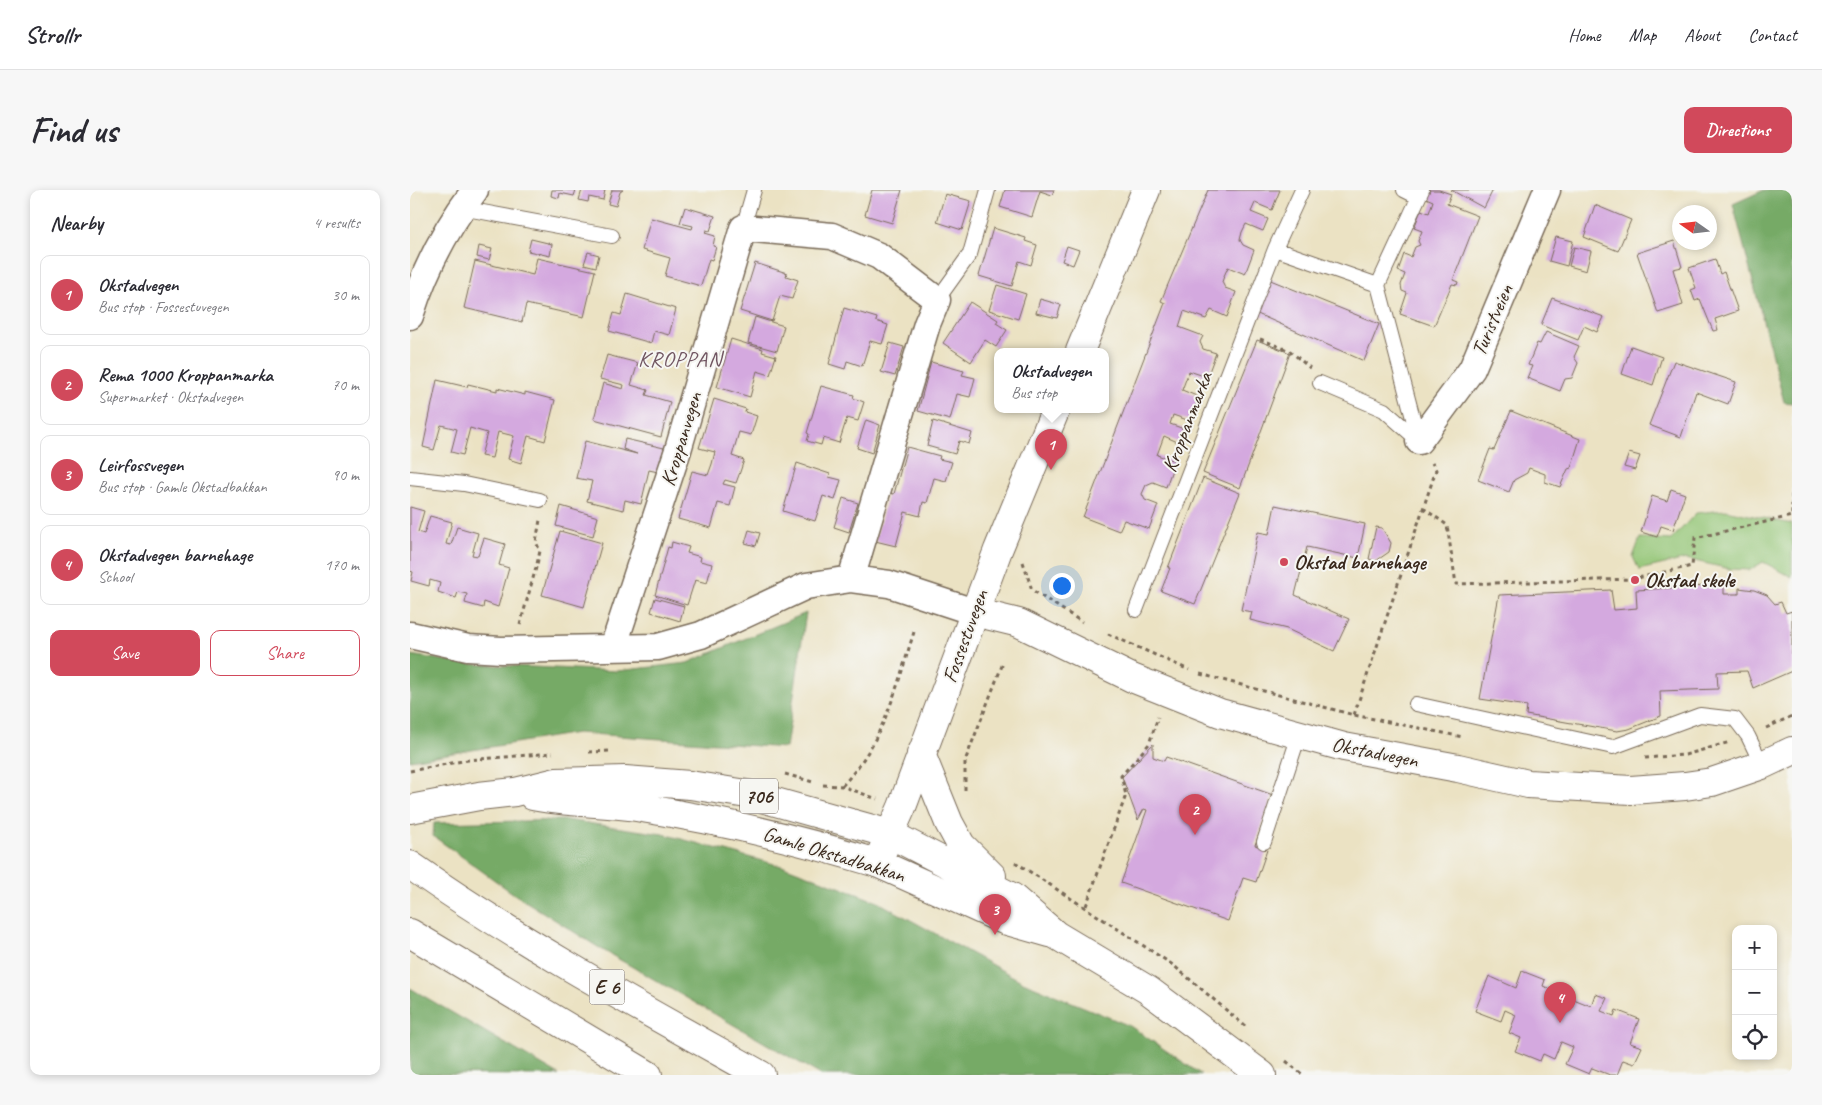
<!DOCTYPE html>
<meta charset="utf-8">
<style>
body{margin:0;font-family:Caveat,sans-serif;background:#f7f7f7;color:#2b2b33}
.controls{position:absolute;right:15px;bottom:15px;display:grid;overflow:hidden;border-radius:10px;box-shadow:0 2px 8px #0003}
.controls button{width:45px;height:45px;display:grid;place-items:center;padding:0;border:0;border-bottom:1px solid #e1e1e2;background:#fff;color:#2b2b33;font:25px sans-serif}
.compass{position:absolute;left:1262px;top:15px;width:45px;height:45px;border-radius:50%;background:#fff;box-shadow:0 2px 8px #0003;rotate:284deg}
.you{position:absolute;left:651px;top:395px;width:18px;height:18px;margin:-12px;border:4px solid #fff;border-radius:50%;background:#1a73e8;box-shadow:0 0 0 8px #1a73e833}
.badge{display:grid;place-items:center;width:32px;height:32px;border-radius:50%;background:#d1495b;color:#fff;font-size:16px;font-weight:700}
.pin{position:absolute;translate:-50% -41px;filter:drop-shadow(0 1px 2px #0008)}
.pin::after{content:'';position:absolute;top:26px;width:18px;height:15px;background:inherit;clip-path:polygon(0 0,100% 0,50% 100%)}
.popup{position:absolute;left:584px;top:158px;width:115px;height:65px;box-sizing:border-box;display:grid;place-content:center;border-radius:10px;background:#fff;filter:drop-shadow(0 1px 4px #0005);font-size:16px;white-space:nowrap;color:#7c7c81}
.popup b{font-size:19px;color:#2b2b33}
.popup::after{content:'';position:absolute;left:50%;top:100%;margin-left:-10px;border:10px solid transparent;border-top-color:#fff}
.list{margin:0;padding:0;list-style:none}
h2{display:flex;justify-content:space-between;align-items:center;height:65px;margin:0;padding:0 20px;font-size:21px}
h2 small{font-size:16px;font-weight:400;color:#7c7c81}
.list li{display:grid;grid-template-columns:32px 1fr auto;gap:15px;align-items:center;box-sizing:border-box;height:80px;margin:0 10px 10px;padding:0 10px;border:1px solid #e1e1e2;border-radius:10px}
.list b{display:block;font-size:19px;white-space:nowrap}
.list p{margin:0;font-size:16px;white-space:nowrap;color:#7c7c81}
.list em{font-size:16px;font-style:normal;color:#7c7c81}
.actions{display:flex;gap:10px;padding:15px 20px}
.actions a{flex:1;padding:11px 0;border:1px solid #d1495b;border-radius:10px;text-align:center;font-size:18px;color:#d1495b}
.actions .main{background:#d1495b;color:#fff}
.icon{flex:none;width:28px;height:28px;fill:none;stroke:currentColor;stroke-width:2;stroke-linecap:round;stroke-linejoin:round}
.map{position:relative;flex:none;width:1382px;height:885px;overflow:hidden;border-radius:10px}
header{display:flex;align-items:center;gap:30px;box-sizing:border-box;height:70px;padding:0 25px;background:#fff;border-bottom:1px solid #e1e1e2}
header strong{font-size:24px}
nav{display:flex;gap:28px;margin-inline-start:auto;font-size:18px}
.intro{display:flex;align-items:center;justify-content:space-between;box-sizing:border-box;height:120px;padding:0 30px}
h1{margin:0;font-size:35px}
.button{padding:12px 22px;border-radius:10px;background:#d1495b;color:#fff;font-size:18px;font-weight:700}
main{display:flex;gap:30px;padding:0 30px}
aside{flex:1;background:#fff;border-radius:10px;box-shadow:0 2px 8px #0003}
.map>svg:first-child{display:block}
</style>
<header>
<strong>Strollr</strong>
<nav><a>Home</a><a>Map</a><a>About</a><a>Contact</a></nav>
</header>
<div class="intro"><h1>Find us</h1><a class="button">Directions</a></div>
<main>
<aside>
<h2>Nearby<small>4 results</small></h2>
<ul class="list">
<li><span class="badge">1</span><div><b>Okstadvegen</b><p>Bus stop · Fossestuvegen</p></div><em>30 m</em></li>
<li><span class="badge">2</span><div><b>Rema 1000 Kroppanmarka</b><p>Supermarket · Okstadvegen</p></div><em>70 m</em></li>
<li><span class="badge">3</span><div><b>Leirfossvegen</b><p>Bus stop · Gamle Okstadbakkan</p></div><em>90 m</em></li>
<li><span class="badge">4</span><div><b>Okstadvegen barnehage</b><p>School</p></div><em>170 m</em></li>
</ul>
<div class="actions"><a class="main">Save</a><a>Share</a></div>
</aside>
<div class="map">
<svg width="1382" height="885" viewBox="0 0 1382 885">
<rect width="100%" height="100%" fill="#f6f6f2"/>
<filter id="ink" filterUnits="userSpaceOnUse"><feTurbulence type="fractalNoise" baseFrequency=".02" numOctaves="2"/><feDisplacementMap in="SourceGraphic" scale="10" xChannelSelector="R" yChannelSelector="G"/><feConvolveMatrix kernelMatrix="1 2 1 2 8 2 1 2 1" color-interpolation-filters="sRGB"/></filter>
<filter id="wash" filterUnits="userSpaceOnUse"><feTurbulence type="fractalNoise" baseFrequency=".0096" numOctaves="4" result="noise"/><feDisplacementMap in="SourceGraphic" scale="20" xChannelSelector="R" yChannelSelector="G"/><feGaussianBlur stdDeviation="1.12" result="paint"/><feColorMatrix in="noise" values="0 0 0 0 0 0 0 0 0 0 0 0 0 0 0 0 0 1.4 0 .05"/><feComposite in="paint" operator="in"/></filter>
<g filter="url(#wash)">
<rect width="100%" height="100%" fill="#ebe2c3"/>
<!-- green -->
<path fill="#93c575" stroke="#67784a" d="M1315 320 1382 334V387L1353 372 1340 380 1320 379 1276 369 1229 380 1223 367 1230 348 1261 350 1286 323Z"/>
<!-- forest -->
<path fill="#76aa66" stroke="#586a42" d="M1354 0H1382V213L1374 212 1323 14Z
M396 423 376 558 167 543 0 570V465L59 474 207 481 277 473Z
M156 630 253 644 379 678 468 712 613 792 720 836 792 885H411L191 759 104 704 23 646 24 633Z
M0 798 149 885 0 884Z"/>
<g id="blocks">
<!-- building -->
<path fill="#d4a9df" d="M142 0H166L164 6 150 3 149 8 141 6Z
M172 0H195L193 10 179 7 178 12 169 10Z
M202 0H213L210 2 206 16 198 14Z
M462 0H492L482 33 455 25Z
M595 0H644L642 5 630 1 622 27 590 17Z
M798 0H870L862 20 845 13 841 22 858 29 853 41 836 34 832 42 830 50 833 55 844 60 835 84 818 77 814 86 812 92 815 98 826 102 817 127 801 120 796 129 774 121 769 137 793 146 790 152 793 159 806 163 797 187 779 181 772 200 789 207 780 231 763 225 760 234 777 240 772 254 754 246 747 265 765 271 756 297 743 292 736 295 732 304 735 310 748 315 739 339 714 330 709 341 673 327 755 113 751 111Z
M1019 0H1029L1041 4 1037 14 1068 26 1043 90 1048 92 1047 95 1042 94 1024 136 990 124 997 103 992 101 991 95 995 84 988 81 994 64 1001 67 1005 57 1010 55 1008 51 1012 41 1004 38 1011 20 1019 23 1023 11 1016 8Z
M1041 0H1083L1074 18Z
M535 4 561 11 552 40 527 32Z
M1185 15 1221 30 1208 61 1174 47Z
M275 17 305 26 300 41 296 40 295 43 305 46 303 56 306 57 302 70 299 69 291 96 255 86 260 68 232 60 241 28 282 39 283 36 270 33Z
M583 38 616 48 615 51 627 55 621 75 609 71 602 96 569 86Z
M1146 47 1163 51 1157 76 1139 71Z
M121 49 142 54 140 66 118 61Z
M1264 51 1272 77 1263 79 1273 115 1248 123 1227 63Z
M69 56 82 59 79 70 67 67Z
M657 56 669 60 663 75 652 71Z
M1164 57 1181 61 1176 81 1159 76Z
M178 62 189 65 186 77 174 74Z
M127 68 185 81 174 127 116 114 112 132 54 118 65 71 123 85Z
M1305 69 1310 84 1314 82 1328 121 1305 129 1308 140 1303 141 1290 109 1285 111 1281 100 1286 98 1279 78Z
M345 73 377 83 376 86 388 90 382 109 370 106 362 131 330 121Z
M858 89 969 134 954 171 843 122Z
M587 95 616 104 608 129 579 120Z
M217 104 266 119 259 145 244 141 241 153 199 141 204 123 211 125Z
M1142 108 1194 127 1187 142 1174 136 1168 150 1131 135Z
M630 109 651 115 647 128 626 123Z
M560 112 588 130 586 133 597 140 586 157 575 150 561 172 533 153Z
M434 118 467 128 466 131 478 135 472 154 460 151 452 176 437 171 435 179 419 174Z
M345 127 374 136 367 161 338 153Z
M1136 142 1169 156 1164 167 1168 173 1162 188 1155 189 1150 201 1117 188 1122 176 1118 175 1127 153 1130 154Z
M321 149 353 159 352 162 366 166 360 185 347 181 340 207 307 197Z
M847 150 880 163 830 298 793 283Z
M480 153 494 157 485 186 471 182Z
M1221 156 1252 167 1243 195 1212 184Z
M197 165 228 173 221 195 238 200 236 205 260 212 251 247 184 229 193 193 213 199 214 195 190 189Z
M1264 171 1326 192 1318 214 1286 202 1271 247 1239 235Z
M521 172 554 181 552 185 565 188 560 207 547 204 540 230 508 221Z
M27 190 57 197 58 194 87 201V198L115 205V202L145 210 135 251 118 246 111 273 98 269 104 246 88 242 82 268 71 266 77 243 60 238 53 265 41 262 47 239 31 235 24 260 13 257Z
M411 196 444 205 443 208 454 212 448 231 437 228 429 253 413 248 411 255 397 251 399 244 397 243Z
M304 209 336 219 335 222 347 226 341 245 329 242 322 266 334 270 330 282 326 293 315 290 313 294 325 297 320 316 308 313 301 338 268 329 282 281 298 285 302 274 305 262 289 258Z
M1101 221 1170 249 1161 278 1158 279 1150 297 1135 292V284L1119 278 1117 283 1104 290 1099 302 1068 290 1080 259 1084 260Z
M456 230 470 235 462 263 447 258Z
M523 231 562 243 559 254 549 251 545 264 517 256Z
M215 249 254 258 248 282 239 280 231 314 215 310 213 320 177 311 182 291 166 288 175 251 227 264 213 259Z
M497 257 530 266 529 269 542 272 536 291 524 288 517 313 513 312 510 326 495 322 486 356 465 351 478 303 484 304Z
M1219 263 1230 266 1225 280 1214 277Z
M387 273 420 284 419 287 431 290 425 310 413 306 405 331 373 321Z
M793 288 830 303 785 414 751 401 760 378H758Z
M1261 299 1275 304 1263 340 1251 336 1247 347 1231 342 1242 306 1257 311Z
M433 308 448 313 439 342 424 337Z
M865 315 955 334 948 368 897 357 885 405 939 429 924 461 877 439 840 430 842 422 831 420 848 342 859 344Z
M151 316 188 327 183 346 146 336Z
M0 317 14 321 8 342 14 344 20 326 42 332 36 354 41 355 47 337 68 343 62 365 68 366 74 348 95 354 89 375 99 378 88 417 74 412 73 418 55 413 57 404 48 402 46 408 28 402 30 393 20 390 19 396 1 391 3 382 0 381Z
M966 337 972 338 981 353 979 362 966 371 959 369Z
M339 340 350 343 346 356 335 353Z
M150 341 192 353 174 417 132 405Z
M262 352 279 357 277 363 291 367 290 371 302 374 297 393 285 390 277 415 245 405 258 357 261 358Z
M1314 395V404H1329V398L1344 400 1357 405 1365 414 1371 412 1376 423 1382 421V481L1343 498 1337 481 1307 482 1308 499 1250 501 1251 526 1219 539 1207 541 1116 525 1117 516 1070 509 1089 405 1201 400 1204 420 1227 418 1226 400Z
M245 408 274 416 270 431 241 422Z
M743 554V567L754 571 756 567 863 605 845 655 857 660 846 692 833 688 818 731 711 693 737 620 734 619 728 630 712 587Z
M1112 781 1135 790 1133 796 1145 801 1148 795 1159 800 1156 806 1181 816 1185 804 1197 808 1191 821 1204 826 1206 820 1229 829 1220 853 1232 857 1224 874 1213 870 1207 885H1200L1182 878 1179 884 1155 874 1163 857 1151 852 1144 869 1133 864 1130 871 1105 861 1111 848 1099 843 1106 825 1095 820 1091 831 1065 821 1079 786 1106 798Z"/>
</g>
</g>
<g filter="url(#ink)">
<use href="#blocks" fill-opacity="0" stroke="#796a58" stroke-width="1"/>
<g fill="none" stroke-linecap="round" stroke-linejoin="round">
<defs>
<path id="service" d="M994 0 1008 7
M51 18 202 46
M333 38 344 0
M865 59 968 95
M968 95 1009 251
M968 95 1012 0
M527 110 560 64 578 0
M910 193 974 220 1009 251
M0 288 54 294 130 310
M726 420 865 59 892 0
M1006 514 1203 557 1290 525 1325 529 1338 546 1352 575
M854 652 889 545"/>
<path id="minor" d="M0 126C14 81 36 38 65 0
M1009 251 1062 179 1137 0
M0 445 58 458 91 460 248 457 291 445 396 396 441 389 479 394 564 422
M203 458 268 260 333 38 422 46 469 66 527 110 517 134 441 389"/>
<path id="tertiary" d="M670 161 736 0
M564 422 609 433 722 488 810 523 934 557 1048 578 1118 594 1221 600 1275 596 1302 592 1352 575 1382 561
M467 673 492 617 588 360 646 219"/>
<path id="secondary" d="M511 564 539 633 551 655 582 686
M480 644 602 707 646 745 738 800 852 885
M467 673 594 730 640 743"/>
<path id="trunk" d="M123 606C157 613 192 612 226 617 308 630 388 649 467 673
M0 619 69 606 105 602 146 592 215 590 280 595 337 604 480 644
M0 675C111 753 233 819 351 885
M0 743 238 885"/>
</defs>
<!-- service casing -->
<use href="#service" stroke="#796a58" stroke-width="16"/>
<!-- minor casing -->
<use href="#minor" stroke="#796a58" stroke-width="29"/>
<!-- tertiary casing -->
<use href="#tertiary" stroke="#796a58" stroke-width="30"/>
<!-- secondary casing -->
<use href="#secondary" stroke="#796a58" stroke-width="30"/>
<!-- trunk casing -->
<use href="#trunk" stroke="#796a58" stroke-width="30"/>
<!-- path -->
<path stroke="#796a58" stroke-width="3" stroke-dasharray="4 4" stroke-linecap="butt" d="M850 149 880 161 900 178
M1013 318 1037 335 1046 394 1223 389 1282 376 1285 348 1382 326V303
M613 372 622 400 672 432
M110 435 127 374 130 361 126 352 130 330
M698 444 779 480
M790 484 944 525 1053 547
M944 525 1026 280 1022 273
M1356 538 1382 526
M179 562 201 561
M1235 568 1275 565 1320 552
M0 581 58 570 143 563
M375 584 403 592
M413 595 432 596 467 609
M432 596C474 551 486 499 504 442
M555 600V571L593 473
M605 672 763 775 835 836
M676 716 716 605 711 586 739 554 748 527
M876 871 893 885"/>
<!-- service -->
<use href="#service" stroke="#fff" stroke-width="14"/>
<!-- minor -->
<use href="#minor" stroke="#fff" stroke-width="26"/>
<!-- tertiary -->
<use href="#tertiary" stroke="#fff" stroke-width="28"/>
<!-- secondary -->
<use href="#secondary" stroke="#fff" stroke-width="28"/>
<!-- trunk -->
<use href="#trunk" stroke="#fff" stroke-width="28"/>
</g>
</g>
<!-- markers -->
<g fill="#d1495b" stroke="#f6f6f2" stroke-width="2">
<circle cx="874" cy="372" r="5"/>
<circle cx="1225" cy="390" r="5"/>
</g>
<g text-anchor="middle" dominant-baseline="central" stroke-width="4" stroke-linejoin="round" paint-order="stroke">
<!-- shield labels -->
<g fill="#f6f6f2" stroke="#73675e" stroke-width="1">
<rect x="330" y="588.5" width="38" height="35" rx="4"/>
<rect x="179.5" y="779.5" width="35" height="35" rx="4"/>
</g>
<g font-size="20" font-weight="bold" fill="#3b2a1e">
<text x="349" y="606">706</text>
<text x="197" y="797">E 6</text>
</g>
<!-- street labels -->
<g font-size="21" fill="#3b2a1e" stroke="#f6f6f2">
<text transform="translate(1082 130) rotate(-67)">Turistveien</text>
<text transform="translate(777 232) rotate(-69)">Kroppanmarka</text>
<text transform="translate(271 249) rotate(-73)">Kroppanvegen</text>
<text transform="translate(555 446) rotate(-70)">Fossestuvegen</text>
<text transform="translate(965 562) rotate(11)">Okstadvegen</text>
<text transform="translate(424 664) rotate(17)">Gamle Okstadbakkan</text>
</g>
<!-- poi labels -->
<g font-size="21" font-weight="bold" fill="#3b2a1e" stroke="#f6f6f2" text-anchor="start">
<text x="884" y="372">Okstad barnehage</text>
<text x="1235" y="390">Okstad skole</text>
</g>
<!-- neighbourhood labels -->
<g font-size="22" letter-spacing="1" fill="#715662" stroke="#f6f6f2">
<text x="270" y="169">KROPPAN</text>
</g>
</g>
</svg>
<div class="controls">
<button>+</button>
<button>−</button>
<button><svg class="icon" aria-label="locate" viewBox="0 0 24 24"><circle cx="12" cy="12" r="6"/><path d="M12 2v4M12 18v4M2 12h4M18 12h4"/></svg></button>
</div>
<svg class="compass" viewBox="-18 -18 36 36"><path d="M0-13l5 13h-10z" fill="#e53935"/><path d="M0 13l5-13h-10z" fill="#7c7c81"/></svg>
<div class="you"></div>
<div class="pin badge" style="left:641px;top:280px">1</div>
<div class="popup"><b>Okstadvegen</b>Bus stop</div>
<div class="pin badge" style="left:785px;top:645px">2</div>
<div class="pin badge" style="left:585px;top:745px">3</div>
<div class="pin badge" style="left:1150px;top:833px">4</div>
</div>
</main>
